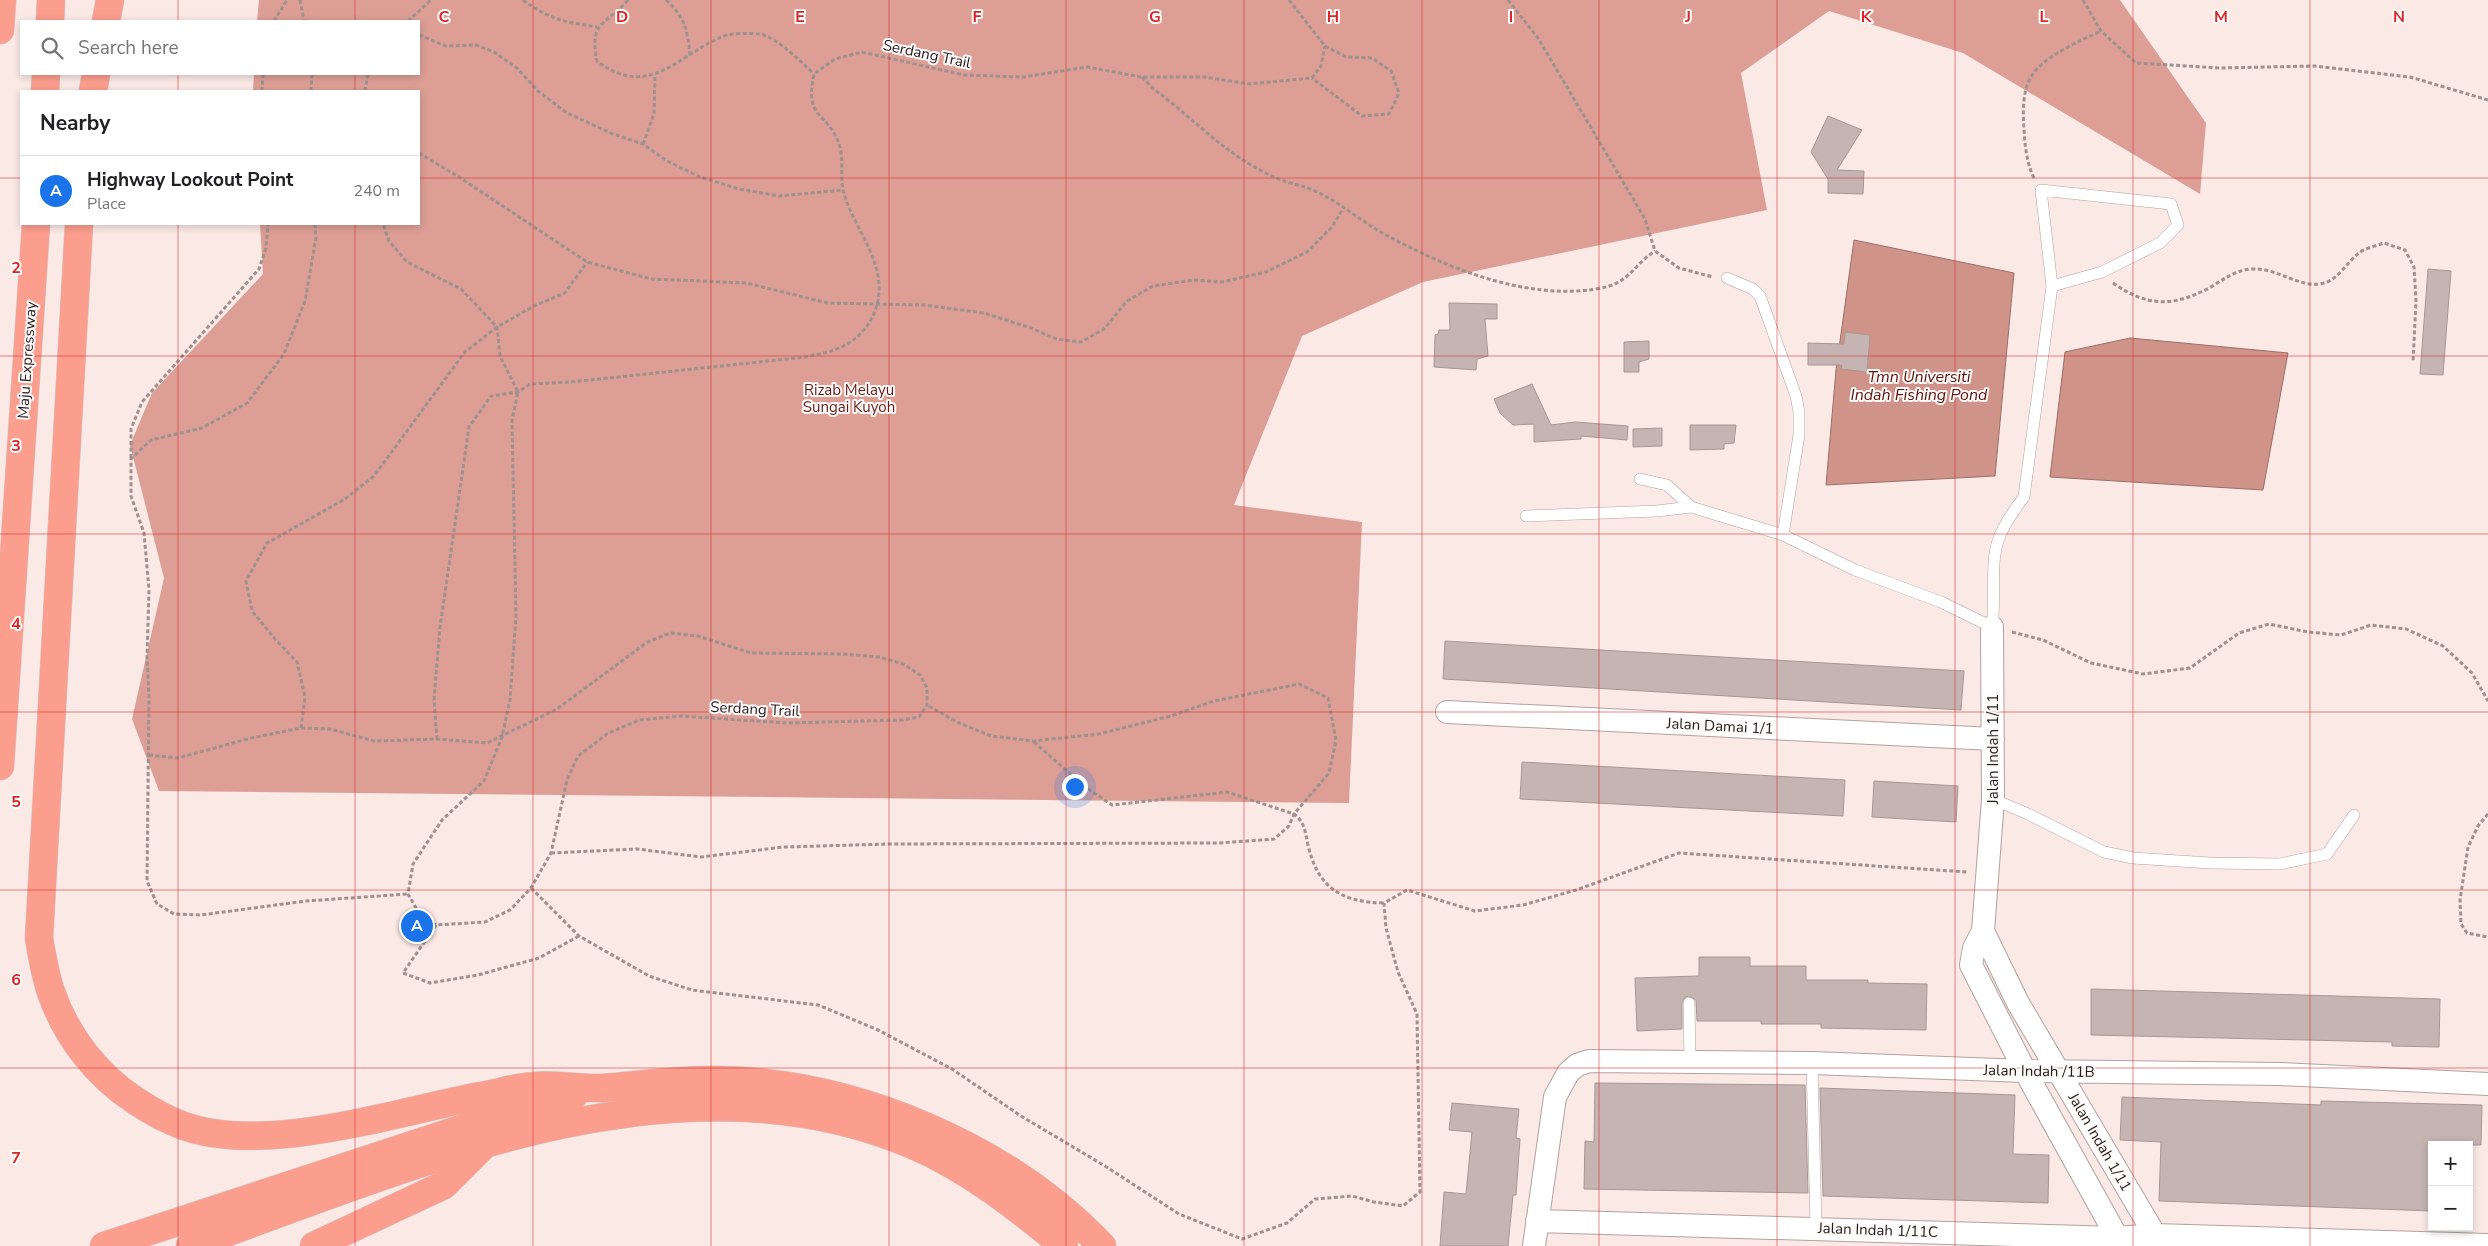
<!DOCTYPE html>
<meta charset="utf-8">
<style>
body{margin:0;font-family:"Nunito Sans",sans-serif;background:#f2f2f2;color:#202124}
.controls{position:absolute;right:15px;bottom:15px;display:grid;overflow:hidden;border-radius:0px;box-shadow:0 2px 8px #0003}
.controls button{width:45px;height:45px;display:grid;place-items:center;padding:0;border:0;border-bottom:1px solid #e0e0e0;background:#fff;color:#202124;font:25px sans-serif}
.you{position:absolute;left:1074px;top:786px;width:18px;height:18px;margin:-12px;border:4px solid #fff;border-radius:50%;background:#1a73e8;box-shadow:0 0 0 8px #1a73e833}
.badge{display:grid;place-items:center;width:32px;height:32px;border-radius:50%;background:#1a73e8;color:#fff;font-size:16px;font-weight:700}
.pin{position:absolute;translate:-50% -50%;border:2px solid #fff;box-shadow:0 1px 5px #0006}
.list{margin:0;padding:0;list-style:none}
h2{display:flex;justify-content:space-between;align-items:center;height:65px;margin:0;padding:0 20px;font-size:21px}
h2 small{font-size:16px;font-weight:400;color:#757577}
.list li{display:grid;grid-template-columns:32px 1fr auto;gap:15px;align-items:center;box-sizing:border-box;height:70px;padding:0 20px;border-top:1px solid #e0e0e0}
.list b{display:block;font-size:19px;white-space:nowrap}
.list p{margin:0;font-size:16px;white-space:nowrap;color:#757577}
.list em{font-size:16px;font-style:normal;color:#757577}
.icon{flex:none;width:28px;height:28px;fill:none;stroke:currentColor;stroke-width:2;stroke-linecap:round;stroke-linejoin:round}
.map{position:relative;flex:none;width:2488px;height:1246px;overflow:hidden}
.search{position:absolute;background:#fff;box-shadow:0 2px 8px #0003;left:20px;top:20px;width:400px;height:55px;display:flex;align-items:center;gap:12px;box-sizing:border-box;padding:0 18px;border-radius:0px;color:#757577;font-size:19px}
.panel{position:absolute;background:#fff;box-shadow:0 2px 8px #0003;left:20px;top:90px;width:400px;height:135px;border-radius:0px}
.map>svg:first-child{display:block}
</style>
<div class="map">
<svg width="2488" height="1246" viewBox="0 0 2488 1246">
<rect width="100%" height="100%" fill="#fbe9e6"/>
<!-- forest -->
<path fill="#dd9f95" d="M259 0H2120L2206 123 2200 194 1963 53 1829 11 1741 73 1767 210 1423 282 1302 336 1234 505 1362 522 1349 803 159 791 132 719 164 578 130 445 152 393 263 274 260 224H419V91H253L254 74H419V21H257Z"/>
<!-- water -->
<path fill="#cf9389" stroke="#9b6f68" d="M1854 240 2014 273 1995 476 1826 485 1836 370Z
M2130 338 2288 353 2263 490 2050 477 2065 352Z"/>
<!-- building -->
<path fill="#c5b4b1" stroke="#a79794" d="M1828 116 1862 130 1837 170 1864 171 1863 194 1828 193V179L1811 152Z
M2428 269 2451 271 2443 375 2420 374Z
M1449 303 1497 304V319H1485L1488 356 1477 359 1476 370 1434 367 1435 335 1438 334 1439 330H1450Z
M1845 332 1870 335 1867 372 1841 369 1842 365H1808V343L1844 344Z
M1649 341V359L1639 362V372H1624V342Z
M1532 384 1551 425 1575 422 1628 426 1627 440 1581 436V439L1534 442V424L1513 425 1500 413 1494 399Z
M1690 425H1736L1734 443 1724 444V449L1690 450Z
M1662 428V446L1633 447V429Z
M1445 641 1964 671 1961 710 1443 679Z
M1522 762 1845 780 1843 816 1520 799Z
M1874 781 1958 786 1956 822 1872 817Z
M1699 957H1750V966H1806V980H1868V983L1927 984 1926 1030 1821 1028V1024H1761V1021H1697L1696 1000 1689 996 1685 997 1682 1003V1029L1637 1031 1635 978 1699 976Z
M2091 989 2440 999 2439 1047 2392 1046V1042L2091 1035Z
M1595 1083 1805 1085 1808 1193 1584 1189 1585 1141 1594 1142Z
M1820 1088 2015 1095 2013 1154 2049 1155 2048 1203 1823 1196Z
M2122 1097 2321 1105V1101L2482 1105 2481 1145H2432V1211L2159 1201 2161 1142 2120 1140Z
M1452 1103 1519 1109 1516 1138 1520 1139 1516 1195H1513L1508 1246H1440L1444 1192 1466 1194 1472 1132 1449 1130Z"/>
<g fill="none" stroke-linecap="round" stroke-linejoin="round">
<defs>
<path id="lane" d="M1727 278 1753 289 1760 296 1796 396 1799 412V435L1783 535
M1640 479 1667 485 1691 507 1783 535 1855 570 1941 602 1992 627C1996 602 1990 563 1998 541 2003 525 2014 510 2024 497L2052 286 2041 190 2171 204 2178 225 2160 243 2102 272 2052 286
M1526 516 1657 511 1691 507
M1993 799 2028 814 2104 852 2133 858 2210 863 2280 864 2327 854 2354 815
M1689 1003 1690 1063
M1812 1063 1816 1228"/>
<path id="street" d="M1992 627 1993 799 1983 931 1974 948 1971 965 2025 1071 2122 1246
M1447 712 1993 739
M1983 931 2018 1003 2155 1235 2147 1244
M1537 1221 2117 1238 2155 1235 2488 1245
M1534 1246 1555 1097 1568 1073 1577 1065 1589 1061 1812 1063 2025 1071 2280 1074 2488 1084"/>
<path id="highway" d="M50 21 51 0
M106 21 110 0
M0 30 2 0
M45 91 46 74
M93 91 96 74
M79 224 39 938C42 956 45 975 51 992 66 1036 97 1076 136 1101 151 1111 167 1120 184 1126 266 1155 396 1112 480 1096 498 1093 516 1087 534 1086 557 1084 579 1089 602 1088 640 1085 678 1079 718 1080 855 1082 1007 1146 1102 1246
M0 766 36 224
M104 1246 491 1119 574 1095
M190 1246C413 1166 678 1045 913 1145 969 1169 1018 1208 1064 1246
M314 1246 444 1185 483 1146"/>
</defs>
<!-- lane casing -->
<use href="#lane" stroke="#b2a29f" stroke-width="12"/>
<!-- street casing -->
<use href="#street" stroke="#b2a29f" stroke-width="24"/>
<!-- highway casing -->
<use href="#highway" stroke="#cecdcd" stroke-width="29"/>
<!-- path -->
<path stroke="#9e918f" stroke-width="3" stroke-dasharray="4 2.5" stroke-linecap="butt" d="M300 0 304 21
M523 0C550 20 565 22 597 27
M628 0C605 26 589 21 597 61 650 101 678 54 724 36 732 33 750 33 759 34 776 36 801 62 814 74
M666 0C685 17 688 31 690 56
M1289 0 1325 46 1346 57 1372 58 1391 71 1399 93 1389 114 1362 116 1312 78
M1508 0 1538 38 1645 219 1655 251 1679 268 1713 277
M2083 0 2101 31 2136 63 2221 68 2314 66 2410 77 2488 100
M274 21 287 0
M408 21 431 0
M419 35 446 46 476 45 494 52 518 69 538 91 567 113 613 134 643 144 667 161 700 177 739 189 779 196 843 190
M1142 77C1151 88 1162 95 1173 104 1209 134 1237 162 1281 180 1292 184 1305 186 1317 192 1341 203 1361 221 1384 234 1447 268 1524 300 1596 289 1630 284 1631 267 1655 251
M262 91 263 74
M311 91 312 74
M365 91 368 74
M643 144 654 114 655 75
M419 153 459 177 587 262 652 279 746 283 828 303 924 305 984 313 1031 328 1056 339 1081 342 1104 329 1127 301 1153 286 1194 280 1222 282 1266 272 1307 252 1332 227 1344 207
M2034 178C2027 164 2025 147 2024 130 2023 113 2022 92 2031 77 2042 57 2080 41 2101 31
M315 224 316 238 305 301 284 354 247 403 202 428 151 440 131 459V496L144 533 149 590 147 657 149 696 147 881 157 904 174 914 201 915 306 901 408 894
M2113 283C2147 307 2173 307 2209 288 2223 280 2233 271 2251 269 2278 267 2301 290 2324 283 2339 279 2347 262 2359 253 2365 248 2376 246 2384 243L2405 250 2414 267 2416 301 2413 362
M131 458V429L142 402 259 269 266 248 268 224
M2012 632 2043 640 2091 663 2143 674 2190 668 2239 633 2269 624 2308 632 2341 635 2371 625 2406 629 2443 646 2472 673 2488 701
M301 728 305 697 297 662 275 639 252 611 246 581 267 543 345 499 374 476 465 352 497 327 534 306 565 293 587 262
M437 739 434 700 440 627 469 427 491 396 518 392 530 384 571 382 806 357C817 354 829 353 839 348 870 335 885 303 877 271 870 242 850 218 843 190 840 175 844 158 839 144 827 110 804 121 814 74L835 59 862 52 964 75 1023 77 1087 67 1141 77H1204L1249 84 1312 78 1321 66 1325 46
M1034 742 1084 786 1112 805 1227 792 1294 814C1305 822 1305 832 1308 845 1318 888 1341 902 1384 903
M149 755 178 758 251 738 301 728 330 729 374 741 437 739 487 743 557 709 646 643 670 633 698 636 751 653 843 654 879 657 903 664 920 675 927 688V705L919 717 902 720 787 723 681 716 639 720 607 734 578 756 567 780 551 853 531 888 510 910 485 922 436 925 419 913 408 894 413 864 442 820 484 781 502 737 510 700 516 616 512 420 518 392 500 356 497 327 461 289 407 262 389 241 383 224
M2488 814 2478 826 2468 847 2460 900 2461 924 2467 933 2488 937
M551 853 637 849 701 857 784 847 888 844 1220 843 1274 839 1289 826 1294 814 1329 773 1336 740 1328 698 1299 684 1214 701 1171 716 1099 734 1033 741 991 736 957 722 927 705
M531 888 579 936 649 976 692 990 818 1005 878 1030 952 1069 1021 1116 1105 1166 1179 1214 1242 1239 1287 1223 1315 1199 1352 1196 1374 1202 1403 1206 1420 1192 1417 1014 1398 972 1386 928 1384 903 1407 890 1475 911 1523 905 1576 890 1679 853 1967 872
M436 925 403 973 430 983 478 975 539 958 579 936"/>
<!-- lane -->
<use href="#lane" stroke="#fff" stroke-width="11"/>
<!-- street -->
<use href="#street" stroke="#fff" stroke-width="22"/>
<!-- highway -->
<use href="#highway" stroke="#fc9e8e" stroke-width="28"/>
</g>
<!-- grid -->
<path fill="none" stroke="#d62828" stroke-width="1" stroke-opacity="0.55" d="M178 0V21M355 0V21M533 0V1246M711 0V1246M889 0V1246M1066 0V1246M1244 0V1246M1422 0V1246M1599 0V1246M1777 0V1246M1955 0V1246M2133 0V1246M2310 0V1246M178 74V91M355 74V91M0 178H21M419 178H2488M178 224V1246M355 224V1246M0 356H2488M0 534H2488M0 712H2488M0 890H2488M0 1068H2488"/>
<g text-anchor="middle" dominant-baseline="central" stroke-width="4" stroke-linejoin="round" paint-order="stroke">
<!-- street labels -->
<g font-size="15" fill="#211b1a" stroke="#fefaf9">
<text transform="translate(927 54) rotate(12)">Serdang Trail</text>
<text transform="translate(27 360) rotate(-86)">Maju Expressway</text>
<text transform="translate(755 709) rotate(3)">Serdang Trail</text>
<text transform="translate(1720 726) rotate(3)">Jalan Damai 1/1</text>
<text transform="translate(1993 749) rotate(-90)">Jalan Indah 1/11</text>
<text transform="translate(2039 1071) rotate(1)">Jalan Indah /11B</text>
<text transform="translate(2100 1142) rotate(60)">Jalan Indah 1/11</text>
<text transform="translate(1878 1230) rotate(2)">Jalan Indah 1/11C</text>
</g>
<!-- park labels -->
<g font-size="15" fill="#651d15" stroke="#fefaf9">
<text x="849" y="390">Rizab Melayu<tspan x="849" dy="17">Sungai Kuyoh</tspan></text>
</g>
<!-- water labels -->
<g font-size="16" font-style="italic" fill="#5b130c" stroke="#fefaf9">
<text x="1919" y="377">Tmn Universiti<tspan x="1919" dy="18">Indah Fishing Pond</tspan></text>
</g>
</g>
<g font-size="16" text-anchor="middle" font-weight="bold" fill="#d62828" stroke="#fefaf9" stroke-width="4" stroke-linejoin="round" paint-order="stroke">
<text x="444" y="22">C</text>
<text x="622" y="22">D</text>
<text x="800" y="22">E</text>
<text x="977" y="22">F</text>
<text x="1155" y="22">G</text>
<text x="1333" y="22">H</text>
<text x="1511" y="22">I</text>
<text x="1688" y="22">J</text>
<text x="1866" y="22">K</text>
<text x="2044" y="22">L</text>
<text x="2221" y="22">M</text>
<text x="2399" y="22">N</text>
<text x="16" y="273">2</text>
<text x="16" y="451">3</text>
<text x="16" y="629">4</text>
<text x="16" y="807">5</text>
<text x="16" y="985">6</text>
<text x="16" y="1163">7</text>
</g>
</svg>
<div class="controls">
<button>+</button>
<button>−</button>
</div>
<div class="you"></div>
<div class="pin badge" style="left:417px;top:926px">A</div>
<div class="search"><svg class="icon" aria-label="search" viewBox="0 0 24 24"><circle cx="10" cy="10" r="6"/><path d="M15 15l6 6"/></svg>Search here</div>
<section class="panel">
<h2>Nearby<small></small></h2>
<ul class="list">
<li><span class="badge">A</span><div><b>Highway Lookout Point</b><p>Place</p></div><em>240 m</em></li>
</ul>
</section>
</div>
